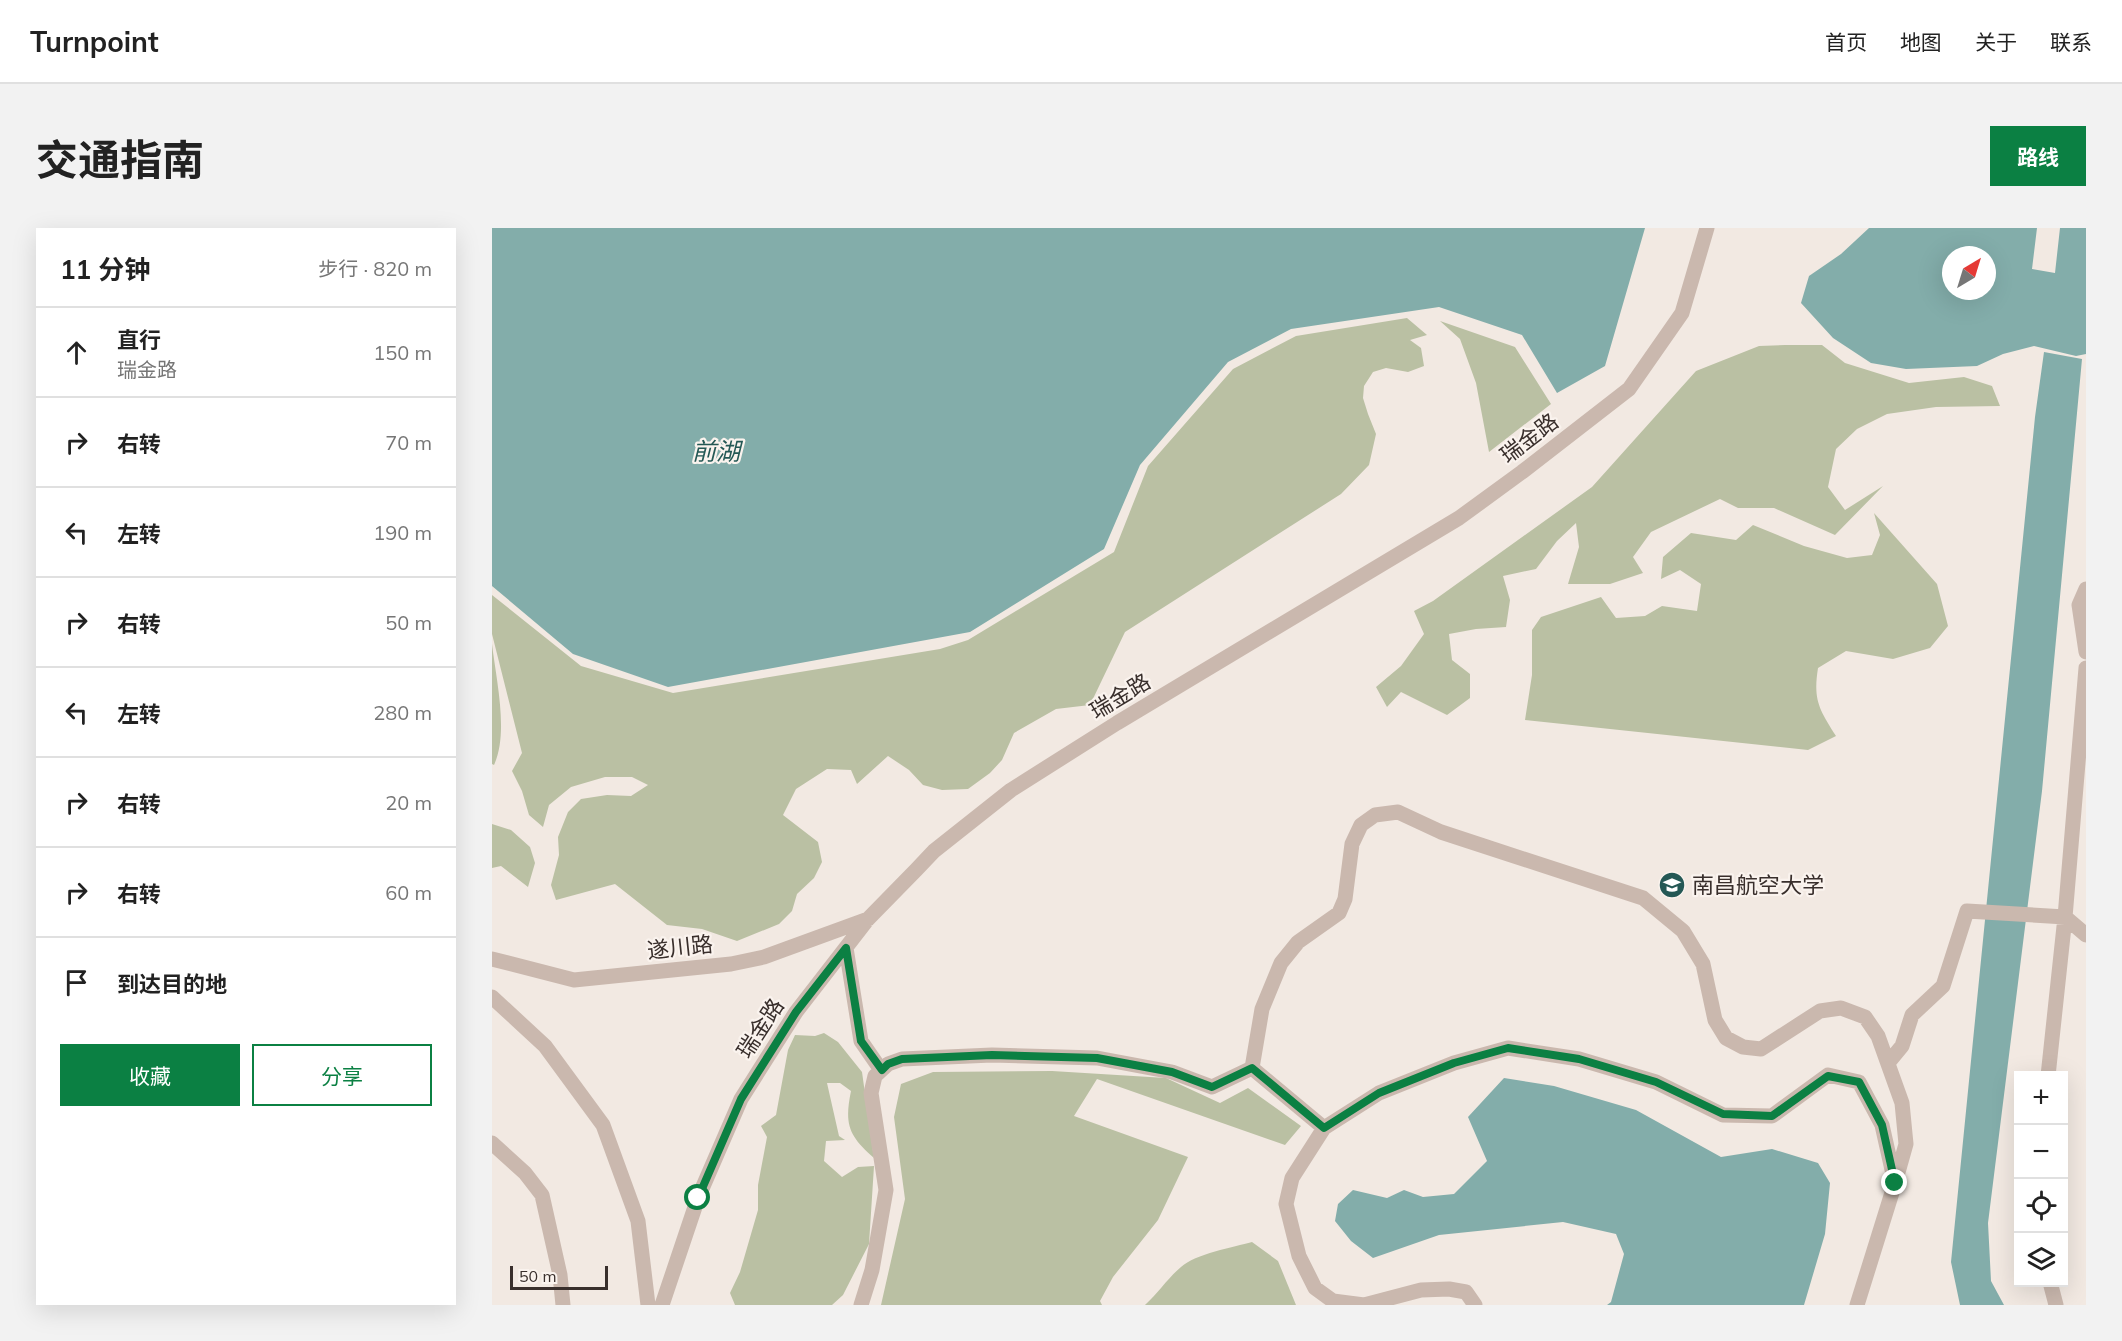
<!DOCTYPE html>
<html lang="zh">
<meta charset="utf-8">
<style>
body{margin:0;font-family:Mulish,"Noto Sans SC",sans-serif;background:#f2f2f2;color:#222}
.controls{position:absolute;right:18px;bottom:18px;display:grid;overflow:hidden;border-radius:0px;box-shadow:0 6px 24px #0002}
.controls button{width:54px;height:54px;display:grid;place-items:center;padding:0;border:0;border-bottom:2px solid #e0e0e0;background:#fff;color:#222;font:30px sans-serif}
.compass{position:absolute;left:1450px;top:18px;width:54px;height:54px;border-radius:50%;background:#fff;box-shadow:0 6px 24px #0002;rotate:38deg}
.scale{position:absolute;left:18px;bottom:15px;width:98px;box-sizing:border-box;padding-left:6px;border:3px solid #392f2c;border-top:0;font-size:16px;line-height:21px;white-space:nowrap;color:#392f2c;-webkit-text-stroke:4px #faf3ee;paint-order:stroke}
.stop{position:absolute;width:18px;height:18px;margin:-14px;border:4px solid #0b8043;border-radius:50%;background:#fff}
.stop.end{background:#0b8043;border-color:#fff;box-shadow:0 2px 6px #0008}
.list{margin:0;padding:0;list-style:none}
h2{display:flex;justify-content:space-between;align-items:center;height:78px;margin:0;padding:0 24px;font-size:26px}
h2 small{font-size:20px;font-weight:400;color:#767676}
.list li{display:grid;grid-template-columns:39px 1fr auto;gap:18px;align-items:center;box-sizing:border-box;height:90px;padding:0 24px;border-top:2px solid #e0e0e0}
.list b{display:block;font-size:22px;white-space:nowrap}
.list p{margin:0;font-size:20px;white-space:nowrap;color:#767676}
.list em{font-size:20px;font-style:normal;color:#767676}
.actions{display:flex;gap:12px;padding:18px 24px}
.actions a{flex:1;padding:14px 0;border:2px solid #0b8043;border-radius:0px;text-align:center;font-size:21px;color:#0b8043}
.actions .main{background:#0b8043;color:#fff}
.icon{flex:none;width:33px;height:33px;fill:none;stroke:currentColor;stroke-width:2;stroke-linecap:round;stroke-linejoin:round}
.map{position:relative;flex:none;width:1594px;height:1077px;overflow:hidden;border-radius:0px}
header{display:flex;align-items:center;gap:36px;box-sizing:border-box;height:84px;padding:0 30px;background:#fff;border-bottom:2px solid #e0e0e0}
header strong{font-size:28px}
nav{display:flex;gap:33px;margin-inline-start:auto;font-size:21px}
.intro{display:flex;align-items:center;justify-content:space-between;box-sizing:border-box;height:144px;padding:0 36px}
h1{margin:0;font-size:42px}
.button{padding:15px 27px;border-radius:0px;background:#0b8043;color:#fff;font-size:21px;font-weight:700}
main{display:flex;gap:36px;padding:0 36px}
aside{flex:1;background:#fff;border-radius:0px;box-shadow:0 6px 24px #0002}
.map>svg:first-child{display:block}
</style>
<header>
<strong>Turnpoint</strong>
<nav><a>首页</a><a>地图</a><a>关于</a><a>联系</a></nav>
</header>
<div class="intro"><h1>交通指南</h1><a class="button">路线</a></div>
<main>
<aside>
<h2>11 分钟<small>步行 · 820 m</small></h2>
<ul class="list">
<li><svg class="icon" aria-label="ahead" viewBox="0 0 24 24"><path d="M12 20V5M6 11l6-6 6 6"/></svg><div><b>直行</b><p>瑞金路</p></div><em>150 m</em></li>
<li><svg class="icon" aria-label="right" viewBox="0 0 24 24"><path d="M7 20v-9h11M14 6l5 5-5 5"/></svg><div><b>右转</b></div><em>70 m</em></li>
<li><svg class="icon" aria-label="left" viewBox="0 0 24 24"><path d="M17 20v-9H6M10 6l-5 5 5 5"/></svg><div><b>左转</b></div><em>190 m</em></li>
<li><svg class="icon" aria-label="right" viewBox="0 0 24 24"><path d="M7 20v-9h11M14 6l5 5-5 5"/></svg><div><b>右转</b></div><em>50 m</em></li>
<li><svg class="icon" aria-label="left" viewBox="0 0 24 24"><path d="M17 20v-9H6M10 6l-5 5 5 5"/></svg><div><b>左转</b></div><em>280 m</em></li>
<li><svg class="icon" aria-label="right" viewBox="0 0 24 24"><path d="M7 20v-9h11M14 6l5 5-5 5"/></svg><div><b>右转</b></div><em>20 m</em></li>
<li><svg class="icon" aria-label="right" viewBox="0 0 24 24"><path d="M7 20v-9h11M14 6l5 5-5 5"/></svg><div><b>右转</b></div><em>60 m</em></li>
<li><svg class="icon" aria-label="arrive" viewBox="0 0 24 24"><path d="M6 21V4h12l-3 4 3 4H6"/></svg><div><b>到达目的地</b></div></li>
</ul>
<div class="actions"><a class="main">收藏</a><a>分享</a></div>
</aside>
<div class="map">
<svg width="1594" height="1077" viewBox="0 0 1594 1077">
<rect width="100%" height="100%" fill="#f2e9e2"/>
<!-- green -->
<path fill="#bac0a3" d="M915 90 935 107 918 112 929 120 932 138 916 144 894 140 881 144 872 158 871 170 876 186 884 206 877 237 849 266 633 404 598 477 564 481 522 505 510 532 498 545 476 561 450 562 431 557 417 542 396 528 365 556 359 542 335 541 304 561 291 587 326 614 330 634 322 650 305 666 300 683 287 696 245 713 210 701 175 697 123 656 64 672 59 657 67 627 66 609 76 584 89 571 115 567 139 568 156 557 140 549H113L79 559 57 577 51 599 37 587 30 563 20 543 30 525 0 406V367L89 438 181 465 448 421 476 412 622 324 656 238 741 141 804 108Z
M948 93 1023 119 1059 176 997 224 984 155 968 111Z
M1293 117H1330L1353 135 1417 155 1472 149 1500 158 1508 178 1444 179 1395 186 1365 201 1344 221 1336 259 1353 282 1391 258 1343 307 1282 280H1246L1228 271 1159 304 1141 329 1151 345 1118 356H1076L1087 319 1084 295 1065 313 1044 341 1011 348 1018 372 1014 399 984 401 957 406 960 432 978 446V470L955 487 909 464 895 479 884 459 909 438 932 406 922 383 941 373 1100 259 1204 143 1267 118Z
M1382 285 1445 356 1456 398 1438 420 1401 431 1354 423 1326 440C1321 472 1327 481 1344 508L1316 522 1033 492 1040 447V402L1049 389 1109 369 1124 390 1153 388 1170 378 1205 383 1209 356 1188 342 1169 351 1171 329 1199 305 1244 312 1261 297 1312 318 1355 330 1380 327 1388 307Z
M0 416C4 451 17 505 2 537L0 536Z
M0 596 19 602 38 619 43 635 36 659 9 638 0 640Z
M332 805 346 814 370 844 382 930C357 908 352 897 359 863L348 855H335L347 908 353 912 334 913 332 933 350 949 366 939 382 938 377 1016 351 1067 340 1077H243L238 1065 248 1044 266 982V957L275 909 269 898 284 887 296 822 303 807 323 808Z
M560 843 674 850 728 875 756 860 809 898 793 917 605 851 582 888 696 929 666 992 621 1049 608 1073 610 1077H389L413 971 402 889 409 856 441 844Z
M760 1014 786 1033 804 1077H653C666 1065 676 1050 689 1039 703 1026 742 1019 760 1014Z"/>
<!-- water -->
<path fill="#83adaa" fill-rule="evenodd" d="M0 0H1153L1113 138 1065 165 1030 107 947 79 799 101 736 134 648 237 612 321 478 404 176 459 81 426 0 358Z
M1377 0H1545L1540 41 1563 45 1568 0H1594V126L1584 128 1542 118 1511 126 1485 138 1414 141 1379 135 1341 110 1309 75 1317 48 1349 26ZM1459 27H1495V63H1459Z
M1552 124 1590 131 1550 563 1496 995 1499 1053 1512 1077H1468L1459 1034 1543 189Z
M1012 850 1062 858 1144 882 1229 929 1280 921 1326 935 1338 955 1333 1006 1312 1077H1115L1119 1074 1132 1026 1124 1006 1071 994 947 1007 881 1030 859 1013 843 993 846 976 861 962 895 970 912 962 931 969 962 966 995 933 976 889Z"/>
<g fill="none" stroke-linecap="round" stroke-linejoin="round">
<!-- minor -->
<path stroke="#cab8ae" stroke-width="15" d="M1594 361 1587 377 1594 424
M354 720 369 813 389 842
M0 731 82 752 239 736 272 729 376 691
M0 769 53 818 111 897 146 993 156 1077
M1396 835 1410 818 1420 787 1451 758 1475 683 1573 689 1594 707
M760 840 832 900
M1556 848 1573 689 1594 440
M0 915 33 945 50 967 68 1047 71 1077
M1558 1054 1564 1077
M170 1077 206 970 249 871 304 784 376 691 424 642 442 623 519 562 625 495 967 290 1030 244 1137 161 1190 85 1215 0
M369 1077 380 1042 394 962 379 865 383 848 396 836 410 831 500 827 605 830 680 844 720 859 760 840 770 781 789 735 806 714 847 685 853 671 860 616 869 597 883 587 906 584 949 604 1151 670 1191 703 1211 736 1223 792 1234 810 1251 819 1269 821 1328 783 1349 780 1373 789 1386 808 1410 875 1414 916 1403 955
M983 1077 974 1064 957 1061 929 1062 872 1077 841 1073 823 1060 807 1028 794 976 800 950 832 900 887 865 962 835 1016 820 1087 831 1164 854 1231 887 1280 888 1336 847 1367 854 1390 897 1403 955 1365 1077"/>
</g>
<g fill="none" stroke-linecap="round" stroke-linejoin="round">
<!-- route -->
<path stroke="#0b8043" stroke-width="8" d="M206 970 249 871 304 784 354 720 369 813 390 842 396 836 410 831 500 827 605 830 680 844 720 859 760 840 832 900 887 865 962 835 1016 820 1087 831 1164 854 1231 886 1280 888 1336 848 1367 854 1390 897 1403 955"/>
</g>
<!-- icons -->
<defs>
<symbol id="university-disc" viewBox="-11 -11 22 22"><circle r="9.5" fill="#245855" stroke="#faf3ee"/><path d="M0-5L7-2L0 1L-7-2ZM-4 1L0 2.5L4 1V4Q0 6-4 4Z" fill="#fff"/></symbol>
</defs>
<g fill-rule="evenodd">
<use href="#university-disc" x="1165" y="642" width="30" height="30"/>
</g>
<g text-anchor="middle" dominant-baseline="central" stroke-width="4.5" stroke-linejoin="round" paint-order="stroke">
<!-- street labels -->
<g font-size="22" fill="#392f2c" stroke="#faf3ee">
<text transform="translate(1037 210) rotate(-37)">瑞金路</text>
<text transform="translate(628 468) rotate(-31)">瑞金路</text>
<text transform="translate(188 719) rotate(-6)">遂川路</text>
<text transform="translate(268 800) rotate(-57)">瑞金路</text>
</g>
<!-- poi labels -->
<g font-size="22" fill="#392f2c" stroke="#faf3ee" text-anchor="start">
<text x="1200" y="657">南昌航空大学</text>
</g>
<!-- water labels -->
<g font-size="24" font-style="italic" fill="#245855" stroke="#faf3ee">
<text x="224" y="223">前湖</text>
</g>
</g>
</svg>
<div class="controls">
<button>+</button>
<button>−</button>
<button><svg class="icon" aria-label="locate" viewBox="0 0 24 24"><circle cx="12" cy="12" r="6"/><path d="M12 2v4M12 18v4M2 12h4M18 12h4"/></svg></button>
<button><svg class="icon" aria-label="layers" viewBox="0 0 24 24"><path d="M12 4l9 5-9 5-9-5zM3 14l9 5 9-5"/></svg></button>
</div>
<svg class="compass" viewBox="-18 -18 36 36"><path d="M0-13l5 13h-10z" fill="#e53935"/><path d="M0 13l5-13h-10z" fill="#767676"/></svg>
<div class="scale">50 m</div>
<div class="stop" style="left:206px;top:970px"></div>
<div class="stop end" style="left:1403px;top:955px"></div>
</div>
</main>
